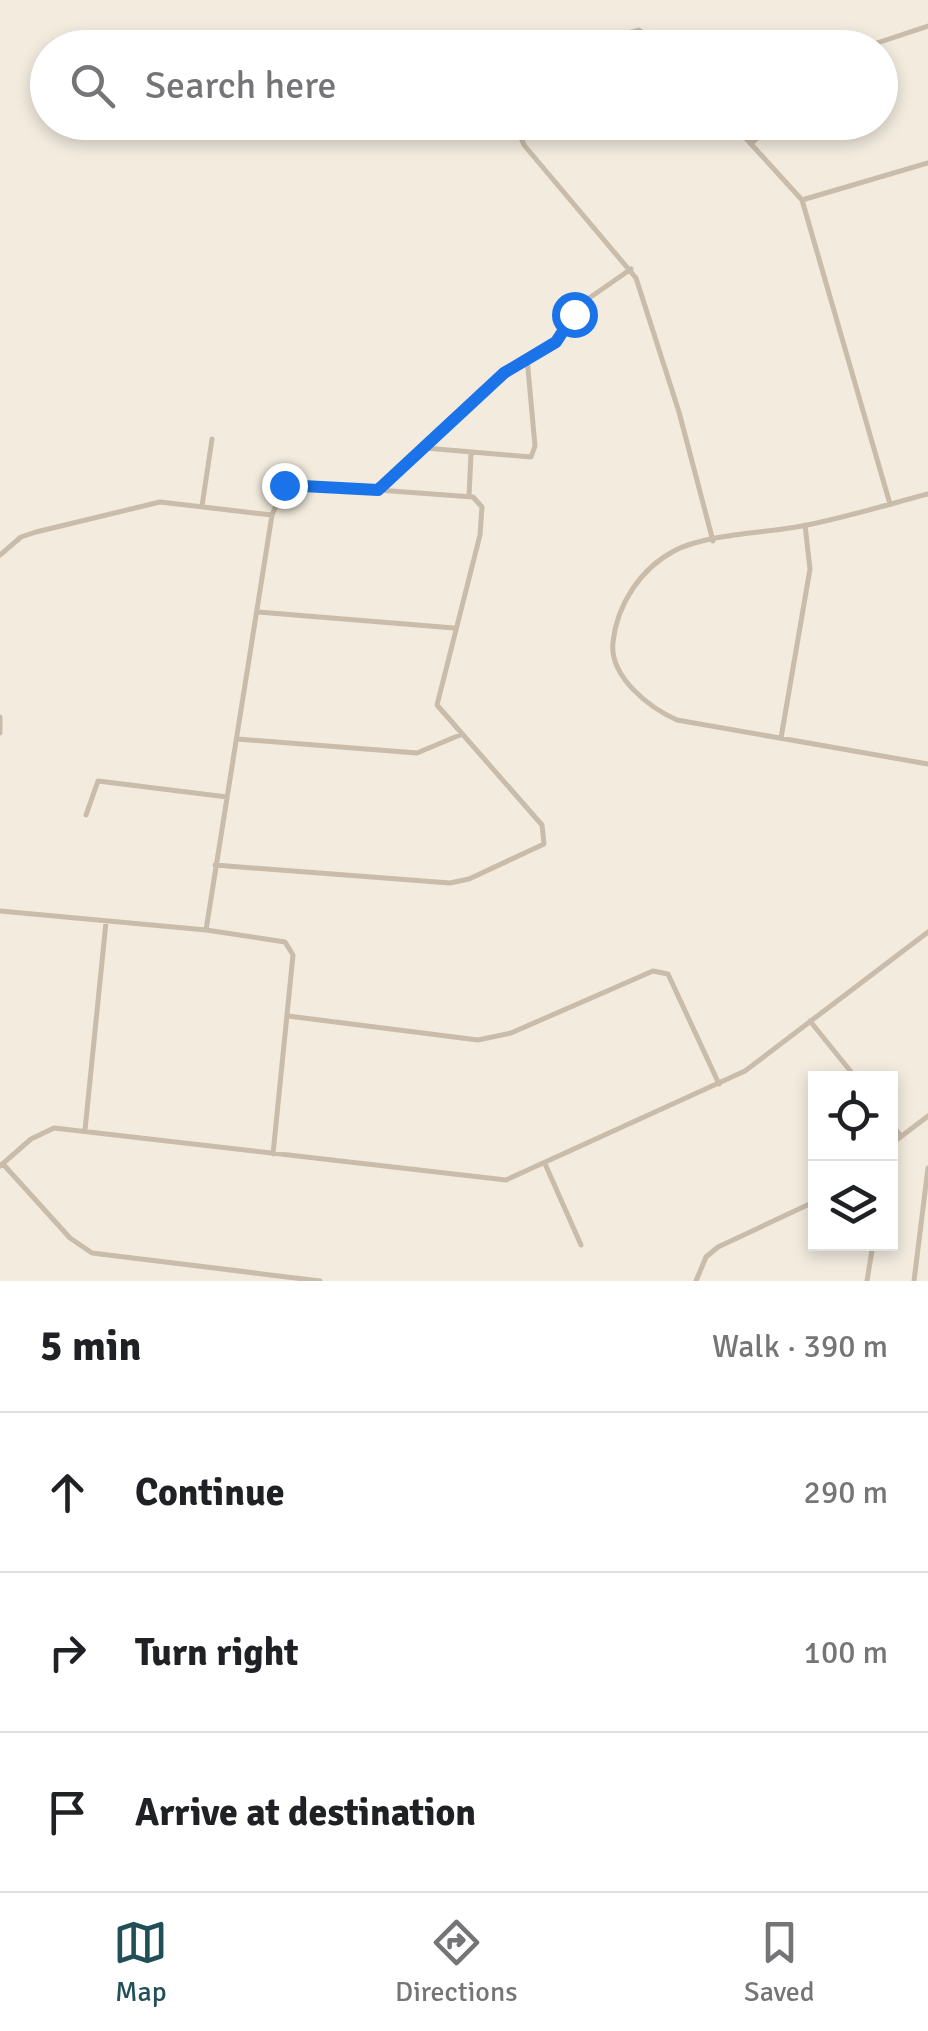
<!DOCTYPE html>
<meta charset="utf-8">
<style>
body{margin:0;font-family:Signika,sans-serif;background:#f6f6f6;color:#202124}
.controls{position:absolute;right:30px;bottom:30px;display:grid;overflow:hidden;border-radius:0px;box-shadow:0 5px 15px #0003}
.controls button{width:90px;height:90px;display:grid;place-items:center;padding:0;border:0;border-bottom:2px solid #e0e0e0;background:#fff;color:#202124;font:50px sans-serif}
.stop{position:absolute;width:30px;height:30px;margin:-22px;border:8px solid #1a73e8;border-radius:50%;background:#fff}
.stop.end{background:#1a73e8;border-color:#fff;box-shadow:0 2px 10px #0008}
.list{margin:0;padding:0;list-style:none}
h2{display:flex;justify-content:space-between;align-items:center;height:130px;margin:0;padding:0 40px;font-size:42px}
h2 small{font-size:32px;font-weight:400;color:#757577}
.list li{display:grid;grid-template-columns:65px 1fr auto;gap:30px;align-items:center;box-sizing:border-box;height:160px;padding:0 40px;border-top:2px solid #e0e0e0}
.list b{display:block;font-size:38px;white-space:nowrap}
.list em{font-size:32px;font-style:normal;color:#757577}
.icon{flex:none;width:55px;height:55px;fill:none;stroke:currentColor;stroke-width:2;stroke-linecap:round;stroke-linejoin:round}
.map{position:relative;flex:none;width:928px;height:1281px;overflow:hidden}
.search{position:absolute;background:#fff;box-shadow:0 5px 15px #0003;left:30px;right:30px;top:30px;height:110px;display:flex;align-items:center;gap:25px;box-sizing:border-box;padding:0 35px;border-radius:55px;color:#757577;font-size:38px}
.sheet{height:610px;background:#fff}
nav{display:flex;justify-content:space-around;align-items:center;box-sizing:border-box;height:140px;border-top:2px solid #e0e0e0;background:#fff;font-size:28px;color:#757577}
nav a{display:grid;justify-items:center;gap:5px}
nav .on{color:#204f58}
.map>svg:first-child{display:block}
</style>
<div class="map">
<svg width="928" height="1281" viewBox="0 0 928 1281">
<rect width="100%" height="100%" fill="#f2ebde"/>
<g fill="none" stroke-linecap="round" stroke-linejoin="round">
<!-- street -->
<path stroke="#cabcaa" stroke-width="5" d="M609 48 625 34 639 30 662 48
M862 48 928 26
M527 122 519 133 524 145 636 278 679 412 713 541
M731 122 802 200 890 504
M751 144 774 122
M802 200 928 163
M425 448 531 457 535 446 527 358 555 343 585 301 631 269
M378 490 504 373 527 358
M928 494C886 505 844 518 802 526 766 533 705 534 674 551 640 569 617 605 613 642 609 677 650 708 677 720L928 764
M469 496 471 454
M202 506 212 439
M0 555 21 537 36 532 160 502 272 515
M258 612 454 628
M0 717V733
M781 738 810 569 805 525
M237 739 417 753 460 735
M86 815 98 781 227 797
M0 911 206 930 285 942 293 955 273 1154
M206 930 272 515 285 485 296 484 473 497 482 507 480 535 437 705 542 825 544 844 469 879 450 883 215 865
M288 1016 478 1040 511 1033 653 971 668 974 719 1084
M810 1021 856 1078
M890 1122 901 1136
M85 1130 106 922
M890 1145 928 1116
M3 1164 70 1238 92 1253 320 1281
M0 1166 31 1139 54 1128 506 1180 745 1071 928 932
M546 1166 581 1245
M696 1281 706 1257 718 1247 816 1201
M867 1281 873 1244
M914 1281 928 1168"/>
</g>
<g fill="none" stroke-linecap="round" stroke-linejoin="round">
<!-- route -->
<path stroke="#1a73e8" stroke-width="12" d="M284 485 378 490 504 373 556 342 574 314"/>
</g>
</svg>
<div class="controls">
<button><svg class="icon" aria-label="locate" viewBox="0 0 24 24"><circle cx="12" cy="12" r="6"/><path d="M12 2v4M12 18v4M2 12h4M18 12h4"/></svg></button>
<button><svg class="icon" aria-label="layers" viewBox="0 0 24 24"><path d="M12 4l9 5-9 5-9-5zM3 14l9 5 9-5"/></svg></button>
</div>
<div class="stop" style="left:574px;top:314px"></div>
<div class="stop end" style="left:284px;top:485px"></div>
<div class="search"><svg class="icon" aria-label="search" viewBox="0 0 24 24"><circle cx="10" cy="10" r="6"/><path d="M15 15l6 6"/></svg>Search here</div>
</div>
<section class="sheet">
<h2>5 min<small>Walk · 390 m</small></h2>
<ul class="list">
<li><svg class="icon" aria-label="ahead" viewBox="0 0 24 24"><path d="M12 20V5M6 11l6-6 6 6"/></svg><div><b>Continue</b></div><em>290 m</em></li>
<li><svg class="icon" aria-label="right" viewBox="0 0 24 24"><path d="M7 20v-9h11M14 6l5 5-5 5"/></svg><div><b>Turn right</b></div><em>100 m</em></li>
<li><svg class="icon" aria-label="arrive" viewBox="0 0 24 24"><path d="M6 21V4h12l-3 4 3 4H6"/></svg><div><b>Arrive at destination</b></div></li>
</ul>
</section>
<nav>
<a class="on"><svg class="icon" aria-label="map" viewBox="0 0 24 24"><path d="M3 6l6-2 6 2 6-2v14l-6 2-6-2-6 2zM9 4v14M15 6v14"/></svg>Map</a>
<a><svg class="icon" aria-label="directions" viewBox="0 0 24 24"><path d="M12 3l9 9-9 9-9-9zM9 14v-3h6M13 9l2 2-2 2"/></svg>Directions</a>
<a><svg class="icon" aria-label="saved" viewBox="0 0 24 24"><path d="M7 4h10v16l-5-4-5 4z"/></svg>Saved</a>
</nav>
